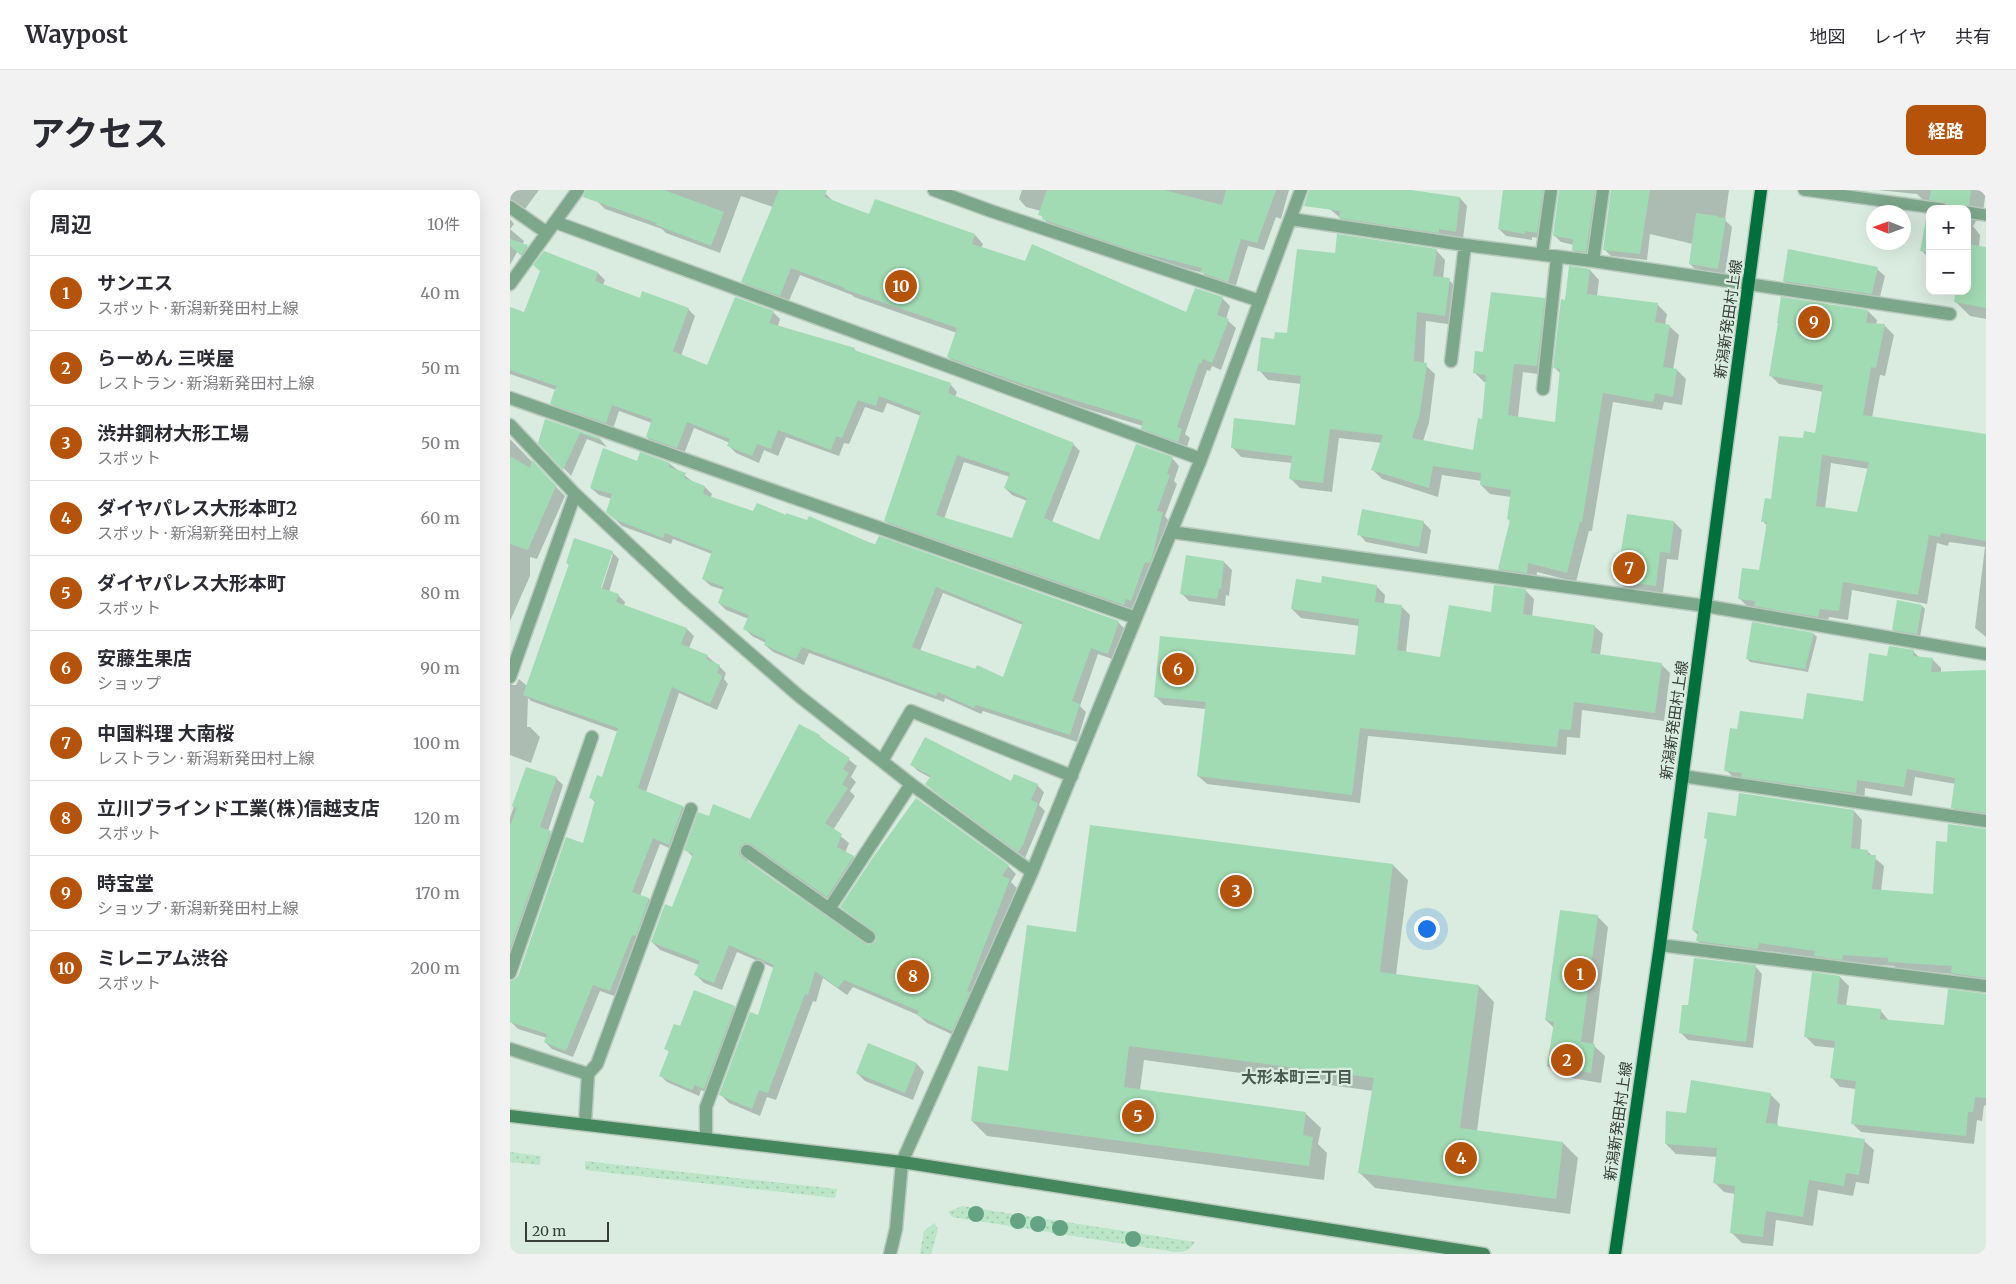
<!DOCTYPE html>
<html lang="ja">
<meta charset="utf-8">
<style>
body{margin:0;font-family:Merriweather,"Noto Sans JP",serif;background:#f2f2f3;color:#2b2b33}
.controls{position:absolute;right:15px;top:15px;display:grid;overflow:hidden;border-radius:10px;box-shadow:0 5px 20px #0002}
.controls button{width:45px;height:45px;display:grid;place-items:center;padding:0;border:0;border-bottom:1px solid #e1e1e2;background:#fff;color:#2b2b33;font:25px sans-serif}
.compass{position:absolute;left:1356px;top:15px;width:45px;height:45px;border-radius:50%;background:#fff;box-shadow:0 5px 20px #0002;rotate:271deg}
.scale{position:absolute;left:15px;bottom:12px;width:84px;box-sizing:border-box;padding-left:5px;border:2px solid #373e39;border-top:0;font-size:14px;line-height:18px;white-space:nowrap;color:#373e39;-webkit-text-stroke:4px #d9ecdf;paint-order:stroke}
.you{position:absolute;left:916px;top:738px;width:18px;height:18px;margin:-12px;border:4px solid #fff;border-radius:50%;background:#1a73e8;box-shadow:0 0 0 8px #1a73e833}
.badge{display:grid;place-items:center;width:32px;height:32px;border-radius:50%;background:#b45309;color:#fff;font-size:16px;font-weight:700}
.pin{position:absolute;translate:-50% -50%;border:2px solid #fff;box-shadow:0 1px 5px #0006}
.list{margin:0;padding:0;list-style:none}
h2{display:flex;justify-content:space-between;align-items:center;height:65px;margin:0;padding:0 20px;font-size:21px}
h2 small{font-size:16px;font-weight:400;color:#7c7c81}
.list li{display:grid;grid-template-columns:32px 1fr auto;gap:15px;align-items:center;box-sizing:border-box;height:75px;padding:0 20px;border-top:1px solid #e1e1e2}
.list b{display:block;font-size:19px;white-space:nowrap}
.list p{margin:0;font-size:16px;white-space:nowrap;color:#7c7c81}
.list em{font-size:16px;font-style:normal;color:#7c7c81}
.map{position:relative;flex:none;width:1476px;height:1064px;overflow:hidden;border-radius:10px}
header{display:flex;align-items:center;gap:30px;box-sizing:border-box;height:70px;padding:0 25px;background:#fff;border-bottom:1px solid #e1e1e2}
header strong{font-size:24px}
nav{display:flex;gap:28px;margin-inline-start:auto;font-size:18px}
.intro{display:flex;align-items:center;justify-content:space-between;box-sizing:border-box;height:120px;padding:0 30px}
h1{margin:0;font-size:35px}
.button{padding:12px 22px;border-radius:10px;background:#b45309;color:#fff;font-size:18px;font-weight:700}
main{display:flex;gap:30px;padding:0 30px}
aside{flex:1;background:#fff;border-radius:10px;box-shadow:0 5px 20px #0002}
.map>svg:first-child{display:block}
</style>
<header>
<strong>Waypost</strong>
<nav><a>地図</a><a>レイヤ</a><a>共有</a></nav>
</header>
<div class="intro"><h1>アクセス</h1><a class="button">経路</a></div>
<main>
<aside>
<h2>周辺<small>10件</small></h2>
<ul class="list">
<li><span class="badge">1</span><div><b>サンエス</b><p>スポット · 新潟新発田村上線</p></div><em>40 m</em></li>
<li><span class="badge">2</span><div><b>らーめん 三咲屋</b><p>レストラン · 新潟新発田村上線</p></div><em>50 m</em></li>
<li><span class="badge">3</span><div><b>渋井鋼材大形工場</b><p>スポット</p></div><em>50 m</em></li>
<li><span class="badge">4</span><div><b>ダイヤパレス大形本町2</b><p>スポット · 新潟新発田村上線</p></div><em>60 m</em></li>
<li><span class="badge">5</span><div><b>ダイヤパレス大形本町</b><p>スポット</p></div><em>80 m</em></li>
<li><span class="badge">6</span><div><b>安藤生果店</b><p>ショップ</p></div><em>90 m</em></li>
<li><span class="badge">7</span><div><b>中国料理 大南桜</b><p>レストラン · 新潟新発田村上線</p></div><em>100 m</em></li>
<li><span class="badge">8</span><div><b>立川ブラインド工業(株)信越支店</b><p>スポット</p></div><em>120 m</em></li>
<li><span class="badge">9</span><div><b>時宝堂</b><p>ショップ · 新潟新発田村上線</p></div><em>170 m</em></li>
<li><span class="badge">10</span><div><b>ミレニアム渋谷</b><p>スポット</p></div><em>200 m</em></li>
</ul>
</aside>
<div class="map">
<svg width="1476" height="1064" viewBox="0 0 1476 1064">
<defs>
<pattern id="grass-dots" width="8" height="8" patternUnits="userSpaceOnUse" patternTransform="scale(1.25)"><rect width="8" height="8" fill="#bbe5c7"/><path d="M2 2h.1M6 6h.1" fill="none" stroke="#a1c6ac" stroke-width="1.8" stroke-linecap="round"/></pattern>
</defs>
<rect width="100%" height="100%" fill="#d9ecdf"/>
<!-- grass -->
<path fill="url(#grass-dots)" d="M0 962 31 966 30 975 0 972Z
M75 971 327 999 325 1008 75 980Z
M452 1016 685 1052C680 1061 674 1062 665 1062L442 1027 438 1022Z
M424 1033 428 1039 421 1064H410L414 1041Z"/>
<!-- shadow -->
<path fill="#0003" fill-rule="evenodd" d="M0 0H29L15 19 9 16 1 20 0 26Z
M90 0H308L315 3 324 12 360 25 365 10 465 45 473 54 471 58 676 124 712 108 720 116 716 129 726 138 711 180 702 176 700 181 697 180 675 244 680 248 676 259 641 246 633 238V236L521 202 447 175 438 167 447 143 344 107 342 105 290 85 278 113 240 99 232 91 263 17 231 6 210 63 156 43 152 39 95 19 87 11Z
M512 0H779L771 29 766 27 754 60 738 56 725 98 699 90 693 83 634 68 541 37 530 24 531 21 516 17 509 9Z
M823 0H893L950 8 957 16 953 49 838 35 820 19Z
M994 0H1044L1034 49 1022 47V50L996 46 989 39Z
M1050 0H1096L1083 68 1070 67 1063 60 1064 55 1051 52 1044 45Z
M1102 0H1219L1215 30 1222 37 1215 85 1187 81 1180 74 1183 54 1140 44 1137 70 1101 66 1094 59Z
M1368 0H1476L1472 29 1466 31 1463 36 1470 45 1469 57 1476 59V129L1460 126 1446 112 1457 101V19H1430L1416 13 1407 4Z
M1420 26V69L1412 61Z
M0 29 4 34 0 39 14 51 12 55 17 57 25 64 19 72 7 62 0 75Z
M926 60 935 70 933 89 939 90 948 99 944 135 916 131 914 174 925 184 919 233 913 251 964 261 973 230 977 192H974L964 182 975 163 1034 109 1043 118 1036 185 1013 182 1008 227 1046 234 1051 184 1045 178 1060 78 1080 80 1089 90 1087 106 1147 114 1157 124 1155 135 1159 136 1169 145 1163 180H1167L1176 189 1172 215 1154 212 1152 220 1103 212 1082 341H1079L1066 392 1027 382 1026 392 999 388 989 379 1001 332 998 329 1001 307 980 304 971 295 972 291 932 285 928 307 872 289 863 280 872 253 829 248 822 302 790 298 780 288 782 273 731 267 722 257 786 237 791 194 758 190 749 180 765 150 779 145 826 64Z
M34 63 88 83 95 90 93 95 131 109 178 119 185 126 171 166 197 176 263 122 270 129 268 136 344 159 347 162 440 194 447 202 445 207 563 254 570 261 542 332 589 351 662 268 669 276 664 291 667 294 655 326 659 331 628 417 623 416 621 422 383 338 375 330 411 226 377 213 373 223 355 217 339 254 334 253 329 266 276 247 268 266 254 260 249 273 226 263 219 256 220 253 184 238 174 264 144 254 137 247 142 233 109 221 103 239 49 221 42 213 46 200 0 184V131L15 123 31 81ZM454 272 500 287 495 298 502 305 517 311 503 349 434 329Z
M1367 79 1375 86 1369 111 1282 98 1274 91Z
M1358 121 1367 130 1366 135 1375 136 1384 145 1375 186 1370 185 1362 228 1476 245V447L1465 438 1475 357 1439 352 1438 356 1427 353 1417 414 1342 400 1338 430 1319 427 1317 435 1238 417 1229 408 1250 382 1257 336 1253 331 1294 249 1306 244 1314 202 1269 194 1260 185ZM1321 273 1359 279 1348 324 1315 319Z
M36 231 90 249 97 257 77 249 61 286 29 252Z
M0 249 55 306 27 369 20 367V386L0 431Z
M131 264 160 274 182 291 195 297 202 304 201 307 244 323 276 326 608 432 615 439 605 470 588 464 570 516 576 522 567 552 473 521 471 524 435 508 434 512 299 463 294 475 263 462 255 455 256 453 242 446 235 439 239 429 216 420 209 413 214 400 201 396 193 389 202 364 163 349 161 354 112 336 98 322 102 309 89 305 81 298 128 272ZM433 403 513 435 494 489 410 461Z
M1118 325 1164 332 1172 340 1168 370 1157 369 1153 403 1115 398 1108 390Z
M913 332 921 340 917 364 856 352 849 344Z
M102 362 109 369 99 402 108 405 115 412 114 416 177 439 184 446 179 458 197 466 209 476 216 483 214 489 218 494 207 520 169 503 136 602 173 617 180 624 166 661 150 654 130 706 139 709 146 716 107 807 90 801 63 867 42 859 35 852 37 848 8 839 1 832 74 654 86 613 80 607 92 588 108 542 21 511 18 508 17 537H20L30 547 21 573 0 565V489L3 491 2 495H6L9 489 17 496 60 376 57 373ZM101 364H103L90 404 88 403Z
M714 372 722 380 719 406 716 405 715 416 679 411 672 404Z
M812 394 867 397 875 405 874 414 892 417 900 425 896 462 931 468 982 423 1015 400 1024 409 1022 427 1084 436 1093 444 1090 465 1151 474 1160 483 1154 531 1072 520 1070 548 1057 547 1056 565 858 546 850 613 697 594 688 586 696 519 654 515 645 506 846 467 850 436 791 428 782 419Z
M1412 416 1415 419 1410 447 1386 443 1383 439Z
M1304 444 1307 447 1298 482 1240 472 1237 468Z
M1403 461 1410 468 1422 469 1431 478V483L1476 504V630L1451 626 1442 617 1446 594 1405 587 1402 606 1355 598 1354 612 1225 589 1216 580 1228 540 1294 531 1354 512 1378 467Z
M309 546 347 576 341 587 346 592 340 601 345 606 323 640 339 653 335 663 344 667 352 674 325 714 250 662 241 661 237 671 354 755 359 756 366 753 367 745 332 717 406 609 498 676 506 684 501 692 507 698 450 848 417 833 408 825 343 797 337 805 313 788 306 812 303 811 266 910 257 907 250 926 219 913 211 905 249 827 264 778 227 762 212 800 194 793 186 785 189 775 150 760 142 752 163 719 183 667 176 660 199 628 241 630Z
M402 575 502 593 527 595 534 602 529 615 535 621 515 668 424 601 417 594 421 588 408 581Z
M17 578 46 588 53 595 38 641 47 649 7 765 0 762V628Z
M1344 621 1352 630 1350 661 1358 662 1374 676 1371 701 1424 705 1438 653 1476 640V795L1451 792 1443 784 1388 780 1384 776 1342 773 1314 775 1308 768 1257 761 1256 767 1197 760 1188 751V745L1183 740 1198 650 1195 648 1227 627Z
M883 675 898 690 886 785 969 796 984 812 967 941 1053 953 1068 968 1060 1024 865 998 850 983 864 901 634 870 630 900 795 923 811 938 808 954 817 963 814 990 477 946 462 931 499 882 567 743Z
M1087 726 1098 737 1083 855 1095 866 1091 893 1049 886 1038 876 1044 838 1036 830Z
M1245 776 1252 784 1243 858 1178 850 1170 842 1179 817Z
M1330 787 1339 796 1336 816 1370 820 1379 831 1435 837 1476 805V916L1474 915 1472 931 1467 930 1464 954 1351 942 1342 933 1346 899 1330 897 1322 888 1325 858 1305 856 1296 847Z
M224 817 231 824 201 904 191 900 189 906 157 892 151 886 160 863 156 859 171 838Z
M359 855 407 874 414 882 403 910 355 891 347 883Z
M1260 904 1270 914 1267 935 1270 938 1354 951 1364 960 1359 994 1346 992 1343 1006 1308 1000 1303 1036 1266 1030 1263 1056 1232 1053 1222 1043 1225 1004 1214 1002 1204 992 1207 967 1166 964 1156 954 1177 924Z"/>
<!-- building -->
<path fill="#a1dbb3" fill-rule="evenodd" d="M76 0H154L214 22 201 56 146 35 147 33 73 7Z
M269 0H317L314 7 359 24 365 9 465 44 462 54 515 71 522 54 676 122 685 98 713 107 707 125 719 129 702 173 693 169 691 174 689 173 667 237 672 239 668 252 631 239 633 231 512 194 437 167 447 138 334 99 335 98 281 78 270 106 231 92Z
M537 0H654L712 15 716 0H766L747 53 731 49 718 92 690 82 692 78 625 61 532 29 533 26 528 25Z
M799 0H901L950 7 946 42 929 39V43L829 28 830 21 794 16Z
M993 0H1033L1027 43 1015 41V44L988 39Z
M1049 0H1085L1076 62 1062 60 1063 49 1043 46Z
M1101 0H1140L1130 64 1093 60Z
M1421 0H1461L1459 15H1454L1450 19H1439L1436 13 1419 10Z
M1186 23 1208 26V27L1216 28 1208 79 1179 74Z
M1417 24 1420 25V63L1410 61Z
M827 44 927 59 923 86 940 88 935 126 907 122 904 171 917 173 910 223 902 248 963 260 968 228 972 229 976 185 963 183 965 161 973 162 981 102 1035 108 1027 176 1004 174 998 225 1045 232 1050 179 1043 178 1051 109 1055 110 1059 76 1080 79 1077 104 1148 113 1145 132 1160 135 1153 177 1167 179 1163 207 1145 203 1143 212 1093 203 1072 332H1070L1057 383 1018 373 1017 383 988 379 1000 330 997 329 1001 300 970 295 971 283 923 276 919 298 861 280 873 245 820 239 813 293 779 289 782 266 721 258 724 228 785 235 791 186 747 181 751 147 764 149 765 142 777 143 787 59 825 63Z
M1457 47H1459L1458 54 1476 57V118L1444 112 1446 101H1457Z
M0 49 18 55 11 65 0 56Z
M1278 59 1368 77 1362 104 1273 91Z
M34 61 88 82 85 91 130 108 132 101 179 118 163 161 197 175 225 107 264 121 259 133 345 158 344 160 441 193 438 203 564 253 534 328 589 350 626 254 663 267 657 284 660 285 647 321 653 322 642 367 640 373 635 372 621 411 616 409 614 415 374 331 411 222 369 206 366 216 348 210 332 248 326 246 321 260 268 240 261 259 247 254 242 266 217 256 220 249 177 232 167 258 136 247 142 229 102 215 96 233 40 214 46 196 0 180V117L14 122 30 81 23 75ZM447 265 500 283 494 298 517 308 502 348 426 325Z
M1271 107 1358 120 1356 133 1375 134 1366 178 1361 177 1353 225 1476 244V351L1431 343 1430 347 1419 345 1408 405 1333 392 1329 421 1310 419 1308 427 1244 416 1245 411 1228 409 1232 378 1249 380 1257 332H1251L1255 308 1261 309 1269 246 1293 248 1294 241 1305 243 1313 195 1259 186 1268 133H1267ZM1312 265 1359 272 1347 322 1306 316Z
M35 229 90 248V250L70 243 53 280 28 253Z
M93 258 127 271 130 262 160 273 159 277 176 283 174 288 195 296 193 304 243 321 247 313 276 325V323L297 330 299 326 365 355 369 346 609 431 598 464 581 458 562 511 570 514 560 545 466 515 464 518 428 502 426 506 292 457 286 469 254 455 256 450 233 439 239 425 208 413 214 397 192 389 202 361 155 343 153 348 104 329 96 322 102 304 80 298ZM426 397 513 432 493 487 467 475 465 479 402 457Z
M0 266 20 278 22 270 46 296 18 360 0 354Z
M852 319 914 331 909 357 847 345Z
M1117 324 1164 331 1160 363 1150 362 1146 396 1106 391Z
M64 348 103 361 91 398 109 404 106 412 177 438 171 454 198 465 196 469 210 475 207 483 212 486 200 514 162 497 128 598 173 616 159 655 143 648 122 702 139 708 126 746 123 745 121 748 100 801 83 795 56 861 34 852 37 844 0 832V791L5 789 8 786 56 647 73 653 85 610 79 608 87 585 92 587 108 538 13 505 59 374 56 373Z
M676 365 714 371 711 399 709 398 707 409 670 404Z
M812 386 867 395 865 412 892 415 887 460 930 467 939 415 981 422 984 395 1016 399 1013 424 1085 435 1081 463 1152 473 1145 523 1064 512 1061 540 1049 539 1047 557 850 538 842 605 687 586 696 512 644 507 650 446 845 465 849 429 781 419 786 389 811 393Z
M1387 410 1412 415 1407 444 1382 440Z
M1242 432 1304 443 1295 479 1236 469Z
M1379 456 1404 460 1403 466 1423 468 1421 482 1476 480V623L1441 618 1445 588 1397 579 1394 597 1347 590 1346 603 1231 587 1232 583 1214 581 1220 538 1227 539 1230 521 1293 529 1297 503 1353 511 1359 463 1377 466Z
M289 534 310 545 309 547 340 568 333 579 339 583 332 594 338 598 315 633 332 644 327 657 344 666 317 707 241 654 234 653 230 657 229 664 232 668 359 755 366 751V743L330 717 364 666 406 608 499 675 492 686 500 689 457 801 460 802 442 841 407 825 409 821 334 790 328 798 305 781 298 805 295 804 258 903 249 900 242 919 209 905 240 822 248 825 264 775 219 755 204 793 184 785 190 771 141 752 155 714 162 717 183 664 174 660 188 622 199 626 203 614 240 629Z
M415 547 501 591 504 584 528 594 521 610 528 613 513 655 508 662 415 594 421 586 400 575Z
M16 577 47 587 30 637 41 641 0 758V636L7 618 2 616Z
M1229 603 1344 620 1341 658 1358 660V665H1366L1362 699 1423 704 1426 651 1437 652 1438 634 1476 639V788L1441 783 1442 776 1378 772V768L1333 765 1332 770 1304 766 1305 761 1249 753 1248 759 1186 751 1188 741 1182 740 1197 649 1194 648 1198 622 1226 626Z
M580 635 883 674 870 782 969 795 950 938 1053 952 1046 1009 848 983 864 888 619 856 614 897 796 922 793 945 803 947 799 976 461 931 468 876 498 881 517 735 566 742Z
M1050 720 1088 725 1071 852 1085 854 1081 883 1037 876 1044 832 1035 830Z
M1184 768 1246 775 1236 852 1169 843 1172 815H1178Z
M1302 782 1330 786 1327 814 1371 819 1370 829 1434 835 1438 799 1476 804V908L1465 907 1463 922H1458L1456 946 1341 934 1346 891 1320 888 1325 851 1294 847Z
M184 800 225 816 194 899 185 895 182 900 149 886 159 861 154 859 164 834 170 836Z
M358 853 407 873 395 903 346 883Z
M1181 890 1261 903 1256 933 1268 934V936L1355 949 1349 985 1336 983 1334 996 1299 990 1293 1027 1256 1021 1253 1047 1220 1043 1225 996 1203 993 1207 958 1155 954 1156 921 1176 923Z"/>
<g fill="none" stroke-linecap="round" stroke-linejoin="round">
<defs>
<path id="lane" d="M1294 0 1432 19
M1457 22 1476 25"/>
<path id="street" d="M424 0 481 21 750 111
M0 17 37 43
M781 29 955 55 1083 71 1440 124
M45 32 691 269
M1032 64 1041 0
M1083 71 1093 0
M0 94 68 0
M941 171 955 55
M1033 199 1047 67
M0 208 626 428
M0 235 65 304 175 407 289 506 401 594 522 682 392 972 386 1039 380 1064
M661 342 1196 416 1476 464
M0 487 65 304
M372 571 401 521 562 586
M1172 586 1476 631
M237 661 359 747
M522 682 691 269 791 0
M319 719 401 594
M1150 755 1476 796
M0 783 82 547
M0 859 78 884 75 934
M78 884 87 874 181 619
M196 948V917L248 777"/>
<path id="secondary" d="M0 926 392 972 974 1064"/>
<path id="primary" d="M1105 1064 1150 755 1251 0"/>
</defs>
<!-- lane casing -->
<use href="#lane" stroke="#b9c9be" stroke-width="14"/>
<!-- street casing -->
<use href="#street" stroke="#b9c9be" stroke-width="15"/>
<!-- secondary casing -->
<use href="#secondary" stroke="#b9c9be" stroke-width="15"/>
<!-- primary casing -->
<use href="#primary" stroke="#b9c9be" stroke-width="15"/>
<!-- lane -->
<use href="#lane" stroke="#7ca78a" stroke-width="11"/>
<!-- street -->
<use href="#street" stroke="#7ca78a" stroke-width="12"/>
<!-- secondary -->
<use href="#secondary" stroke="#44875d" stroke-width="12"/>
<!-- primary -->
<use href="#primary" stroke="#00703d" stroke-width="12"/>
</g>
<!-- trees -->
<g fill="#64a383">
<circle cx="466" cy="1024" r="8"/>
<circle cx="508" cy="1031" r="8"/>
<circle cx="528" cy="1034" r="8"/>
<circle cx="550" cy="1038" r="8"/>
<circle cx="623" cy="1049" r="8"/>
</g>
<g text-anchor="middle" dominant-baseline="central" stroke-width="4.5" stroke-linejoin="round" paint-order="stroke">
<!-- street labels -->
<g font-size="15" fill="#373e39" stroke="#d9ecdf">
<text transform="translate(1218 129) rotate(-82)">新潟新発田村上線</text>
<text transform="translate(1164 530) rotate(-82)">新潟新発田村上線</text>
<text transform="translate(1108 931) rotate(-82)">新潟新発田村上線</text>
</g>
<!-- neighbourhood labels -->
<g font-size="16" font-weight="bold" fill="#4a5a4f" stroke="#d9ecdf">
<text x="787" y="887">大形本町三丁目</text>
</g>
</g>
</svg>
<div class="controls">
<button>+</button>
<button>−</button>
</div>
<svg class="compass" viewBox="-18 -18 36 36"><path d="M0-13l5 13h-10z" fill="#e53935"/><path d="M0 13l5-13h-10z" fill="#7c7c81"/></svg>
<div class="scale">20 m</div>
<div class="you"></div>
<div class="pin badge" style="left:1070px;top:784px">1</div>
<div class="pin badge" style="left:1057px;top:870px">2</div>
<div class="pin badge" style="left:726px;top:701px">3</div>
<div class="pin badge" style="left:951px;top:968px">4</div>
<div class="pin badge" style="left:628px;top:926px">5</div>
<div class="pin badge" style="left:668px;top:479px">6</div>
<div class="pin badge" style="left:1119px;top:378px">7</div>
<div class="pin badge" style="left:403px;top:786px">8</div>
<div class="pin badge" style="left:1304px;top:132px">9</div>
<div class="pin badge" style="left:391px;top:96px">10</div>
</div>
</main>
